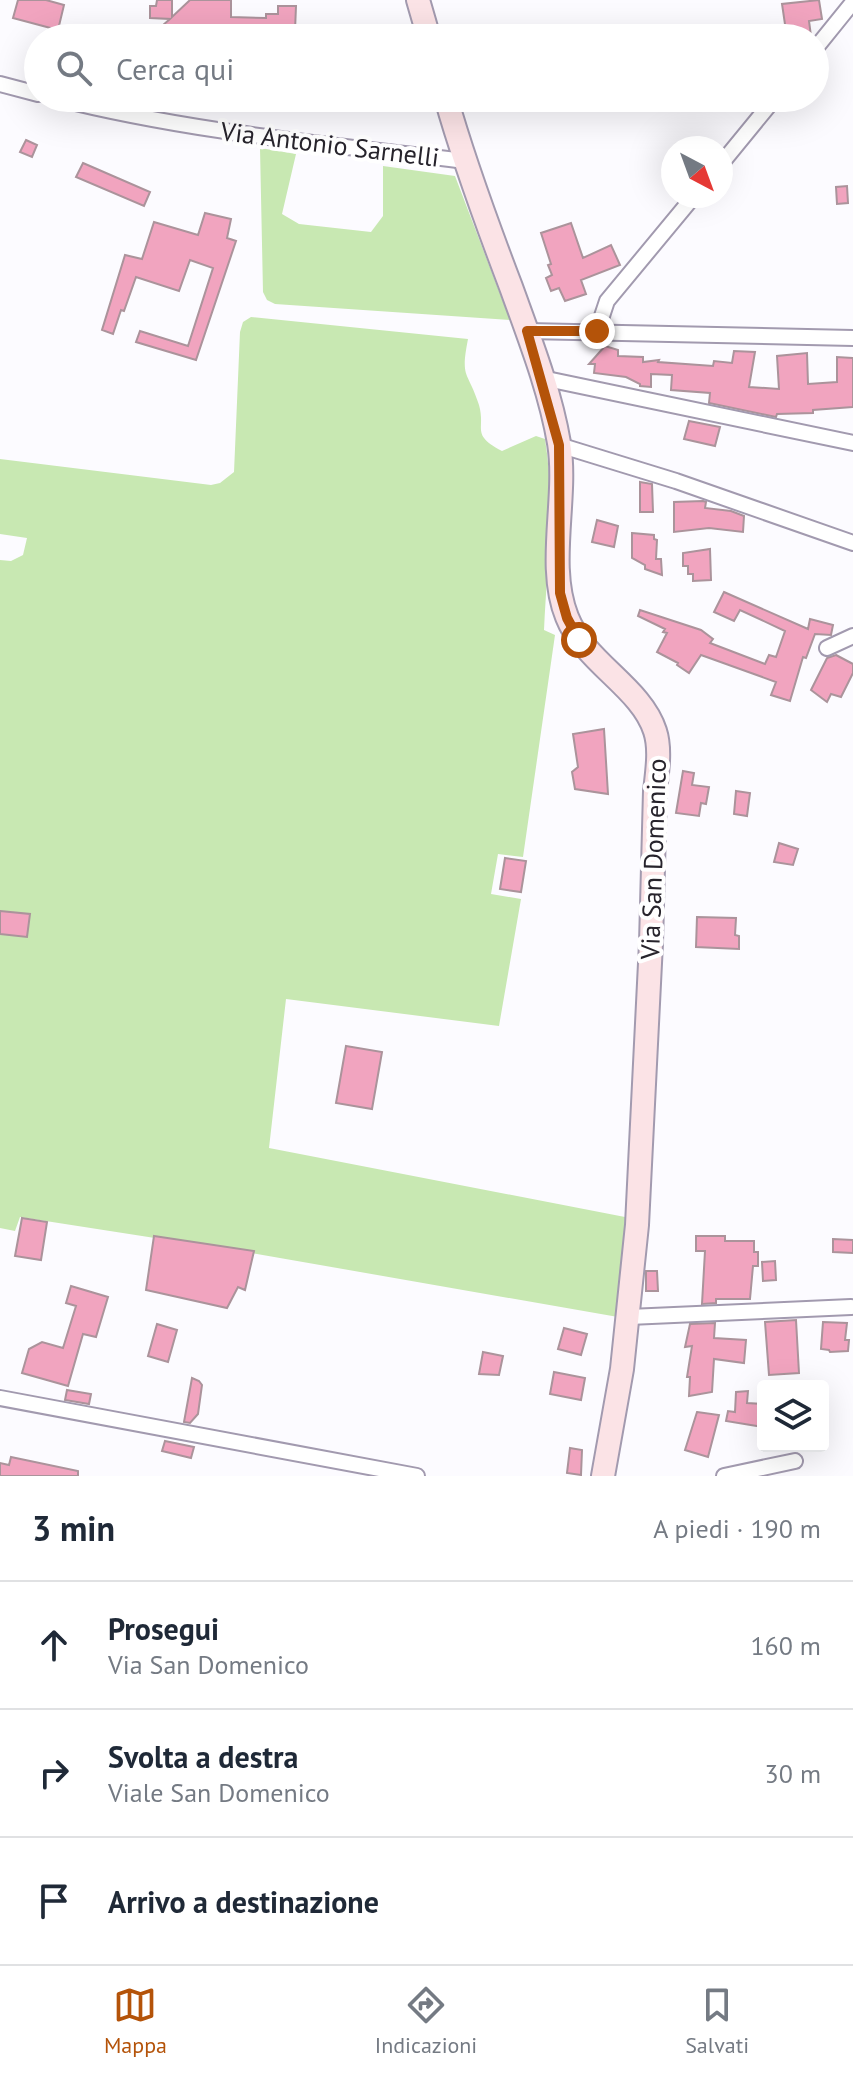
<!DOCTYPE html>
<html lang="it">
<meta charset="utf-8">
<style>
body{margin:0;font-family:"PT Sans",sans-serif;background:#f2f2f3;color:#1f2937}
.controls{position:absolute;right:24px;bottom:24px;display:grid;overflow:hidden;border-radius:8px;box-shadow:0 8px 32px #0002}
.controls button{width:72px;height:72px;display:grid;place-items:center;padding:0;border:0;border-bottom:2px solid #e0e1e3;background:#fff;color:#1f2937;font:40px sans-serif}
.compass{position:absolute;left:661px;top:136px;width:72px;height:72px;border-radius:50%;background:#fff;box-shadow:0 8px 32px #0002;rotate:139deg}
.stop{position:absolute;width:24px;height:24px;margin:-18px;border:6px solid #b45309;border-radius:50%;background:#fff}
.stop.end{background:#b45309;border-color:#fff;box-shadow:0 2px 8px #0008}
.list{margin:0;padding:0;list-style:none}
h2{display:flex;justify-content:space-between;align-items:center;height:104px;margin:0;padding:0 32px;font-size:34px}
h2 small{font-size:26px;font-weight:400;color:#747a83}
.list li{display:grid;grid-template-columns:52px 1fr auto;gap:24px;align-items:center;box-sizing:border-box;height:128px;padding:0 32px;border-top:2px solid #e0e1e3}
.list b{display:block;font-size:30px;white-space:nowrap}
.list p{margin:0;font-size:26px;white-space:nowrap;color:#747a83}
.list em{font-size:26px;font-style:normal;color:#747a83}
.icon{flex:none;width:44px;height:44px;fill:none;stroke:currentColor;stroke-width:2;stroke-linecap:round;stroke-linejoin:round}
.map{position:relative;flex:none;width:853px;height:1476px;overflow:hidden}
.search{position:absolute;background:#fff;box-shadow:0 8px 32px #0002;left:24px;right:24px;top:24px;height:88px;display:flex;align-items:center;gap:20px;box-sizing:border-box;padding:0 28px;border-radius:44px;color:#747a83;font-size:30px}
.sheet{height:488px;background:#fff}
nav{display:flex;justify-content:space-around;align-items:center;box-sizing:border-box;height:112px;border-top:2px solid #e0e1e3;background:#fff;font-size:22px;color:#747a83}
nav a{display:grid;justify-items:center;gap:4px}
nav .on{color:#b45309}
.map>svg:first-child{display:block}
</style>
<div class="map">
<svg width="853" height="1476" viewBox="0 0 853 1476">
<rect width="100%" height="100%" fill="#fcfbff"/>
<!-- green -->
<path fill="#c8e8b2" d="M260 148 296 154 282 214 299 224 371 232 383 216V166L455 176 510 320 275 304 267 300 263 292Z
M251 317 468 339C460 380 468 370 479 405 486 430 470 434 502 451L536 436 545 439C555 500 547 567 544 630L555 635 523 857 498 854 491 894 521 899 499 1026 286 999 269 1148 625 1217 618 1317 257 1254 20 1217 15 1231 0 1228V560L11 561 23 555 27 538 0 534V459L211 485 220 483 234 472 240 332 243 322Z"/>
<!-- building -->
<path fill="#f1a4bf" stroke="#ab939b" stroke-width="2" d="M18 0H46L64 5 58 30 13 18Z
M157 0H172V17L190 0H231V17L266 18V14H278V6H296L295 31H283V38H174V34H162V26L170 19 150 18V6H156Z
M819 0 822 19 809 21 811 36 787 38 782 4Z
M26 140 37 145 32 157 20 152Z
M83 163 150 192 144 206 76 177Z
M847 186 848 203 837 204 836 187Z
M205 213 231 219 227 238 236 241 196 360 136 342 140 331 188 346 213 268 190 260 179 291 136 277 124 311 121 310 113 334 102 330 125 255 142 259 154 222 198 235Z
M571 223 583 258 611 245 620 265 581 280 586 294 565 301 559 288 551 291 546 278 552 275 548 265 551 264 541 233Z
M605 346 618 350V356L643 357V362L659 360 658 362 713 366 714 361 732 363 734 351 755 352 749 387 779 389 777 356 807 353 808 384 837 382V357L853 358V407L813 410V413L777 414 776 417 709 403 710 393 671 390 672 375 651 374V387L640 386V384L626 377 594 373 595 364H589Z
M689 421 720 427 715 446 684 439Z
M640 482 652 484 653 512H640Z
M703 501 706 502 705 508 731 511 744 516 743 532 709 528 674 532V502Z
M597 520 618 526 614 547 592 542Z
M632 533 654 535V539L657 540 656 559H661L662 575 645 569V565L632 558Z
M710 549 711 580 693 581V574H688V566H683V553Z
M724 592 808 629 810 619 833 625 831 635 815 634 806 658 803 657 790 701 771 695 776 682 701 655 689 673 677 665 678 663 657 652 667 633 663 632 665 629 638 616 640 610 701 630 713 639 710 643 765 664 769 655 776 657 785 631 740 610 734 621 714 612Z
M836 655 853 664V673L841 697 831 694 827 702 811 690 827 658Z
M604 729 608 794 575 789 572 772 578 767 573 734Z
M683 771 694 773 692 785 709 787 706 804 701 803 699 816 676 813Z
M736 791 750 793 747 816 734 814Z
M779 843 798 849 793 865 774 862Z
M505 858 526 861 521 892 500 889Z
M0 911 30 914 27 937 0 934Z
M697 917 736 918 735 935 739 936V949L696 947Z
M346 1046 382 1052 372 1109 336 1103Z
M22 1218 47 1222 41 1260 15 1256Z
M154 1236 254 1251 245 1290 238 1287 227 1308 146 1290Z
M696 1236H725V1241H754V1252H758V1266H753L750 1299H716V1303L702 1304 705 1251H696Z
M833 1239 853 1240V1253L833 1252Z
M775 1261 776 1280 763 1281 762 1262Z
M646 1271H657L658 1291H646Z
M71 1286 108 1297 96 1337 83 1334 68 1386 22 1373 29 1349 42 1342 63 1348 76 1306 66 1303Z
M796 1320 799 1373 769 1375 765 1322Z
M823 1322 847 1323 845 1340H849L848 1351 830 1352 829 1350 821 1349Z
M715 1323 714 1338 746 1340 744 1363 714 1359 712 1392 689 1396 690 1377H687L692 1346 685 1347 690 1324Z
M157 1324 177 1330 168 1362 148 1356Z
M564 1328 587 1334 581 1355 558 1349Z
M483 1352 503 1356 499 1375 479 1374Z
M554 1372 585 1378 581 1400 550 1394Z
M192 1378 199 1381 202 1385 198 1414 190 1423 184 1422Z
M67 1390 91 1394 89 1404 65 1400Z
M748 1391 747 1403 763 1404V1427L726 1421 728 1411 735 1412 736 1392Z
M697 1412 719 1415 708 1457 685 1450Z
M165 1441 194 1447 191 1458 162 1451Z
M570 1448 582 1450 581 1475 567 1473Z
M11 1457 78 1471V1476H0V1463L9 1465Z"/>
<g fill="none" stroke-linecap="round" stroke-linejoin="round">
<defs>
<path id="street" d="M815 49 853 2
M0 84 38 94
M55 98C189 132 327 144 464 161
M721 164 775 98
M527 331 853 338
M597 331 607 301 694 196
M542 378 853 443
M559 445 676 481 853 543
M827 648 853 636
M629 1317 851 1307
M0 1398 417 1476
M724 1476 795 1461"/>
<path id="secondary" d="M418 0 429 38
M446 98C464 162 487 224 511 287 529 337 550 390 559 443 568 498 546 565 567 617 585 663 641 687 655 731 661 749 657 773 655 791L651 943 637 1225 622 1369 603 1476"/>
</defs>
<!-- street casing -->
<use href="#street" stroke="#a29aaf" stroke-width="18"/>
<!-- secondary casing -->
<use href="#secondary" stroke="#a29aaf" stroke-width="26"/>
<!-- street -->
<use href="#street" stroke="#fff" stroke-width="14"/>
<!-- secondary -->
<use href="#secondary" stroke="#fbe3e6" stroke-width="22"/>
</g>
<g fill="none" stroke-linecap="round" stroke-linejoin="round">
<!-- route -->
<path stroke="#b45309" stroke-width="10" d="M579 640 567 618 560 593 559 445 527 331H597"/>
</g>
<g text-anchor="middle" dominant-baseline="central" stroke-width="8" stroke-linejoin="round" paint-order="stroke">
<!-- street labels -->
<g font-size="26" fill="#27242c" stroke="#fff">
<text transform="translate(330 144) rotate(7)">Via Antonio Sarnelli</text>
<text transform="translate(653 859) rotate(-88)">Via San Domenico</text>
</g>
</g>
</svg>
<div class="controls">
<button><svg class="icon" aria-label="layers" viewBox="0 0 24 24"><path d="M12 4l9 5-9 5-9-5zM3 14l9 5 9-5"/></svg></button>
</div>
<svg class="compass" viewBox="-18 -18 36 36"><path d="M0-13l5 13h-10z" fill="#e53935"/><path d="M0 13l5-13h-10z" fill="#747a83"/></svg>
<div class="stop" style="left:579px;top:640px"></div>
<div class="stop end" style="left:597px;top:331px"></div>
<div class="search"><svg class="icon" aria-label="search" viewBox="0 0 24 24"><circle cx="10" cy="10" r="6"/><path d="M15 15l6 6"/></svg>Cerca qui</div>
</div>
<section class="sheet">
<h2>3 min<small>A piedi · 190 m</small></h2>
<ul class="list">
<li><svg class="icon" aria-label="ahead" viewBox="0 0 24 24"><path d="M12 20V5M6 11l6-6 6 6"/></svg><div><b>Prosegui</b><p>Via San Domenico</p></div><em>160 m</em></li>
<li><svg class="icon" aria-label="right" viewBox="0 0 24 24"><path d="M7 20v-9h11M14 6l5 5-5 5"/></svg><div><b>Svolta a destra</b><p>Viale San Domenico</p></div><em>30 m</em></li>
<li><svg class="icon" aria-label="arrive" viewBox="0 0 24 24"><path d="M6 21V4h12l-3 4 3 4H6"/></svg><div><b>Arrivo a destinazione</b></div></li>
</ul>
</section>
<nav>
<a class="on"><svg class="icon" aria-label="map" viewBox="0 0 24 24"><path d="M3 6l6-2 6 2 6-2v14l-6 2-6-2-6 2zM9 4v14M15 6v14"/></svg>Mappa</a>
<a><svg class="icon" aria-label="directions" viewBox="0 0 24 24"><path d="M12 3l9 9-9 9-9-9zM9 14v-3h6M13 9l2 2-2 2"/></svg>Indicazioni</a>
<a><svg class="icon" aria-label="saved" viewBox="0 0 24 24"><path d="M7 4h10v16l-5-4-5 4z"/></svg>Salvati</a>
</nav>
